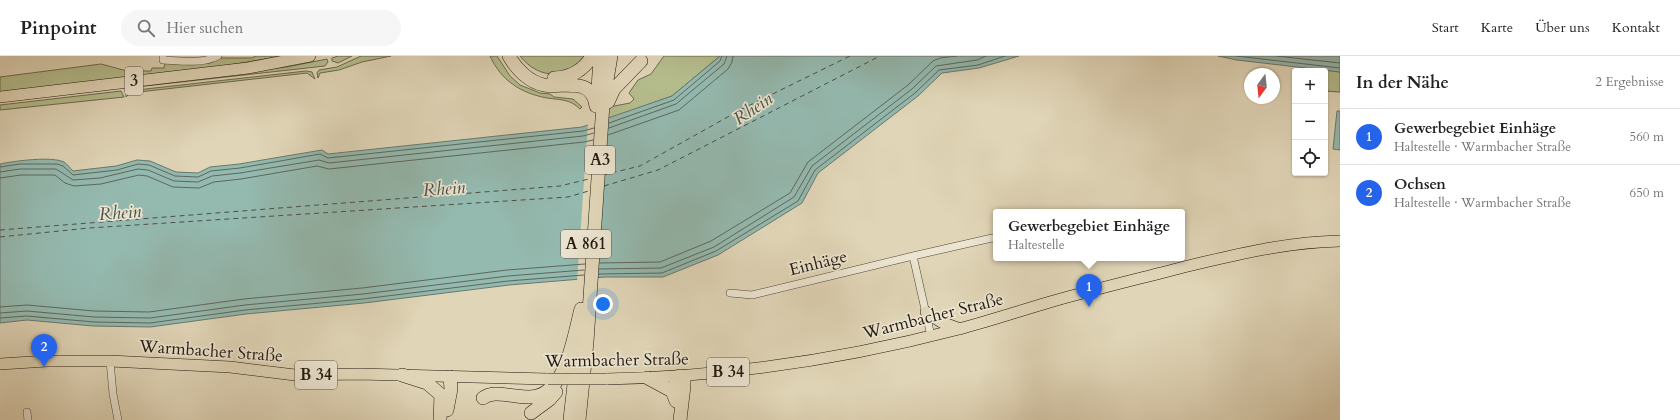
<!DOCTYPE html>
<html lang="de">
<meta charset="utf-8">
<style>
body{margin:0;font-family:Cardo,serif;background:#f6f6f6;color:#222}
.controls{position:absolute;right:12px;top:12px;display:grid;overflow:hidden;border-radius:4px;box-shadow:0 1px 3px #0004}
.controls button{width:36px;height:36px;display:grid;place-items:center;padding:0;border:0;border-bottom:1px solid #e0e0e0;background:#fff;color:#222;font:20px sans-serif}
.compass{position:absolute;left:1244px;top:12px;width:36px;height:36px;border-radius:50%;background:#fff;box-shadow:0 1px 3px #0004;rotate:195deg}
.you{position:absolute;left:603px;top:248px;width:14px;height:14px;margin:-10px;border:3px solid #fff;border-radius:50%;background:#1a73e8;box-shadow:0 0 0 6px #1a73e833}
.badge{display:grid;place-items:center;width:26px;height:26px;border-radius:50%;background:#2563eb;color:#fff;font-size:13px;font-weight:700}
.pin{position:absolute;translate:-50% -33px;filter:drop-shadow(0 1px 2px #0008)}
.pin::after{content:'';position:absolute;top:21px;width:14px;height:12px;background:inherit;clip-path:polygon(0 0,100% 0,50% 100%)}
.popup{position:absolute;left:993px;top:153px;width:192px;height:52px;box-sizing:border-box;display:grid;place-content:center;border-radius:4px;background:#fff;filter:drop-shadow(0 1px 3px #0005);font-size:13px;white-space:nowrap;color:#767676}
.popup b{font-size:15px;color:#222}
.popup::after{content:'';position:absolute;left:50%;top:100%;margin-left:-8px;border:8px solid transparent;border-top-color:#fff}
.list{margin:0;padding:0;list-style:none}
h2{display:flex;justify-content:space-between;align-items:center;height:52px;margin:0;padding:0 16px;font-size:17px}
h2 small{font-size:13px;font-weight:400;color:#767676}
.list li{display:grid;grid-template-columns:26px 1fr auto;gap:12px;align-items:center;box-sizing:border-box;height:56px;padding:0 16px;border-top:1px solid #e0e0e0}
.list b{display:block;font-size:15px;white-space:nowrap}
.list p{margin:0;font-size:13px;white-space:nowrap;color:#767676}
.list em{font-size:13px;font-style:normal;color:#767676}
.icon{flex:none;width:22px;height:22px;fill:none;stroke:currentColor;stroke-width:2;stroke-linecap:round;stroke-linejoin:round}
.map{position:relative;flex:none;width:1340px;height:364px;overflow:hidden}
header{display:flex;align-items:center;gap:24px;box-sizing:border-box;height:56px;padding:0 20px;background:#fff;border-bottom:1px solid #e0e0e0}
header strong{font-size:19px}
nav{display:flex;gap:22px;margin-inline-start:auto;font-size:14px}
.search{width:280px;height:36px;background:#f6f6f6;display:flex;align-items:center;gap:10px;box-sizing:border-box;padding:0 14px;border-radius:22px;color:#767676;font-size:15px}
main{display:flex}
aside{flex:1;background:#fff}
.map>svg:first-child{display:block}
</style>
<header>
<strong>Pinpoint</strong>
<div class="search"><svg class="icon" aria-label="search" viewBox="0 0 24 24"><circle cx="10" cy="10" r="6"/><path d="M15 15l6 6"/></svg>Hier suchen</div>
<nav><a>Start</a><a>Karte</a><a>Über uns</a><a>Kontakt</a></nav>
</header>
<main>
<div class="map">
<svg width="1340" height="364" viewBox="0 0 1340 364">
<rect width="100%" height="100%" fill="#e0d5b7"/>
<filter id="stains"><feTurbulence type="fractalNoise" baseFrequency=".005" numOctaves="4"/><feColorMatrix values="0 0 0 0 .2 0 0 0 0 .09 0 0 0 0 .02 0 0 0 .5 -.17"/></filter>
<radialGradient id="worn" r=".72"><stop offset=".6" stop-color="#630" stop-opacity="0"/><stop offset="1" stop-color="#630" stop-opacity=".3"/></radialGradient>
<!-- green -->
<path fill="#b5bd8d" stroke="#6c6a4e" d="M256 0H282L218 11 0 36V21L101 8 127 15H151L152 12H164L165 7H210L221 2H252Z
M338 0H352L338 7 332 5V2Z
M361 0H391L362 6 339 14 320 17 318 22 317 17 319 14 337 11Z
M490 0H497L510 20 520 29 540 37 550 38 554 41 573 43 582 51 580 53C570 43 561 44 547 42 520 37 501 24 490 0Z
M520 0H588C568 23 540 25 520 0Z
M664 0H720L672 40 606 64 609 51 630 47 634 43 629 37 638 24 651 18Z
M327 3 328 6 325 10 127 32V30L287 11Z
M1312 12 1340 16V36L1325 35V15H1311Z
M306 15 312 16 315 23 307 17 130 37 126 41V36L128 35Z
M121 35 124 41 0 54V49Z"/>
<!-- water -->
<path fill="#94b9af" stroke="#67796f" d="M720 0H1019L979 12 942 17 918 40 818 117 802 147 718 199 663 221H605L509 229 364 247 246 258 150 271 93 270 27 264 0 267V108C14 105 51 100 64 106 67 108 70 112 73 115L116 110 137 104 150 105 176 116 198 117 210 111 239 108 322 94 328 98 582 71 672 40Z
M1218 0H1340V16L1237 4Z
M1337 55H1340V94L1333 93Z"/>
<!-- pier -->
<path fill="#e0d5b7" d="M609 61 597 224 577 226 588 67Z"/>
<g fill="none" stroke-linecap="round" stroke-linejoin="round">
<!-- shore -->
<path stroke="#5c685f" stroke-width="1" d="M1236 0 1340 12
M1276 0 1340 7
M609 67 674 44 720 5 722 0
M609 72 676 48 724 8 727 0
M608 79 679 54 728 13 732 6 733 0
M0 111 20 108H57L63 110 73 119 117 114 138 108 149 109 175 120 198 121 211 115 240 112 320 98 328 102 583 75 594 72
M0 116 20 113H56L73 124 100 122 138 113 148 114 174 125 198 126 212 120 240 117 319 104 329 107 583 80 594 77
M0 122 21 119H55L65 127 74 130 101 128 139 119 147 120 173 131 199 132 214 126 241 123 317 110 329 113 584 86 593 84
M600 207 660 206 711 185 790 137 808 106 908 29 933 5 940 2 957 0
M599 213 661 212 714 191 794 141 812 110 912 33 936 10 977 4 986 0
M599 218 662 217 716 195 798 145 815 114 915 37 939 14 978 9 1005 0
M0 251 27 249 94 255 149 256 244 243 362 232 507 214 585 208
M0 257 27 255 94 261 150 262 245 249 363 238 508 220 584 214
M0 262 27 260 94 266 150 267 245 254 363 243 508 225 584 219"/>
<!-- ferry -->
<path stroke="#4b5047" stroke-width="1" stroke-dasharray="5 4" stroke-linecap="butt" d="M603 119 640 110 742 53 850 0
M604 130 658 114 880 0
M0 174 560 130 593 122
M0 181 89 172 568 141 592 134"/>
<defs>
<path id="street" d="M163 0V4C181 5 202 8 218 0
M730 237 752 239 913 200
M931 280 913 200 992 182 996 183
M110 305 113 338 118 364
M27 356 28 364"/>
<path id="primary" d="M0 41 248 12 310 0
M926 256 941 266 960 273
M0 308 47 305H110L230 311 295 319 360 318 548 323
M606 323C726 321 844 303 959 273 990 265 1019 255 1050 246 1095 233 1142 222 1188 210 1238 198 1288 186 1340 185"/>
<path id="highway" d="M509 0C516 13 529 26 544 29 563 32 592 20 596 50
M554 22C570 22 584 14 592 0
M598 34 600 0
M608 46 614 33 641 5
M402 319 427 327 441 339 440 364
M648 322 672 335 676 345
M483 342C492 335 505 339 516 340 523 341 530 342 537 340 567 332 574 279 581 253
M676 342V325L680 320 684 325V330L680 364
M447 354 451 333 450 321
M531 357 550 343 556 336
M570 363 580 277
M579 364 587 286 603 48 611 0"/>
</defs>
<!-- street casing -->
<use href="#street" stroke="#524739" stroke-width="8"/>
<!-- primary casing -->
<use href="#primary" stroke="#23180f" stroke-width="12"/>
<!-- highway casing -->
<use href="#highway" stroke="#23180f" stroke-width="14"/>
<!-- street -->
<use href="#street" stroke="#ebe4d0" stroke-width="7"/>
<!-- primary -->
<use href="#primary" stroke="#e0d5b7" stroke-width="11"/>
<!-- highway -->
<use href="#highway" stroke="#e0d5b7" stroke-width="13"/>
<defs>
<path id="primary-bridge" d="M548 323H606"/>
</defs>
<!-- primary-bridge casing -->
<use href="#primary-bridge" stroke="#23180f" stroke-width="12" stroke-linecap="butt"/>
<!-- primary-bridge -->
<use href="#primary-bridge" stroke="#e0d5b7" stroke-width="11"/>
</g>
<g text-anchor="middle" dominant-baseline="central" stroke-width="3.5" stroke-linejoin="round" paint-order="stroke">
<!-- shield labels -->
<g fill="#ebe4d0" stroke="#5f5549" stroke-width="1">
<rect x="125" y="11" width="18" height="28" rx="3"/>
<rect x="585" y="90" width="30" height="28" rx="3"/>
<rect x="561" y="174" width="50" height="28" rx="3"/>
<rect x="707" y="302" width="42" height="28" rx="3"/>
<rect x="295" y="305" width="42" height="28" rx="3"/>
</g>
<g font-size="16" font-weight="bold" fill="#23180f">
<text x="134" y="25">3</text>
<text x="600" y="104">A3</text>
<text x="586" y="188">A 861</text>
<text x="728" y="316">B 34</text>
<text x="316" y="319">B 34</text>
</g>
<!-- street labels -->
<g font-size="17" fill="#23180f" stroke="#ebe4d0">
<text transform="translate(818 207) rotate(-14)">Einhäge</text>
<text transform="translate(933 260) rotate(-14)">Warmbacher Straße</text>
<text transform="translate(211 295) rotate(4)">Warmbacher Straße</text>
<text transform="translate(617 304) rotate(-1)">Warmbacher Straße</text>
</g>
<!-- water labels -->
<g font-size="18" font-style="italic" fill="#4b5047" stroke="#ebe4d0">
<text transform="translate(753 53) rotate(-34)">Rhein</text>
<text transform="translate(444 133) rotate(-4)">Rhein</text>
<text transform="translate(120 157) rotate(-4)">Rhein</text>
</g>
</g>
<rect width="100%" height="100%" filter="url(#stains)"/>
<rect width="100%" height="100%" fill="url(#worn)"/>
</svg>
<div class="controls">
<button>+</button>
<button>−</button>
<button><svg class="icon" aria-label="locate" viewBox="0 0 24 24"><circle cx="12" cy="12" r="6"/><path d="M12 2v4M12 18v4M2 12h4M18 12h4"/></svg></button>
</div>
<svg class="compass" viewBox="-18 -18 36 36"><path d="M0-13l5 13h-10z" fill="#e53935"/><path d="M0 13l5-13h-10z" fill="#767676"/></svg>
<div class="you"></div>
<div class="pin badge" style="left:1089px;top:251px">1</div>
<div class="popup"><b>Gewerbegebiet Einhäge</b>Haltestelle</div>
<div class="pin badge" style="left:44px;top:311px">2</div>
</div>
<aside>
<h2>In der Nähe<small>2 Ergebnisse</small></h2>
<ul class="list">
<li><span class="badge">1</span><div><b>Gewerbegebiet Einhäge</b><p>Haltestelle · Warmbacher Straße</p></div><em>560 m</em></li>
<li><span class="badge">2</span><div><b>Ochsen</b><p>Haltestelle · Warmbacher Straße</p></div><em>650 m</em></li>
</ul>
</aside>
</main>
